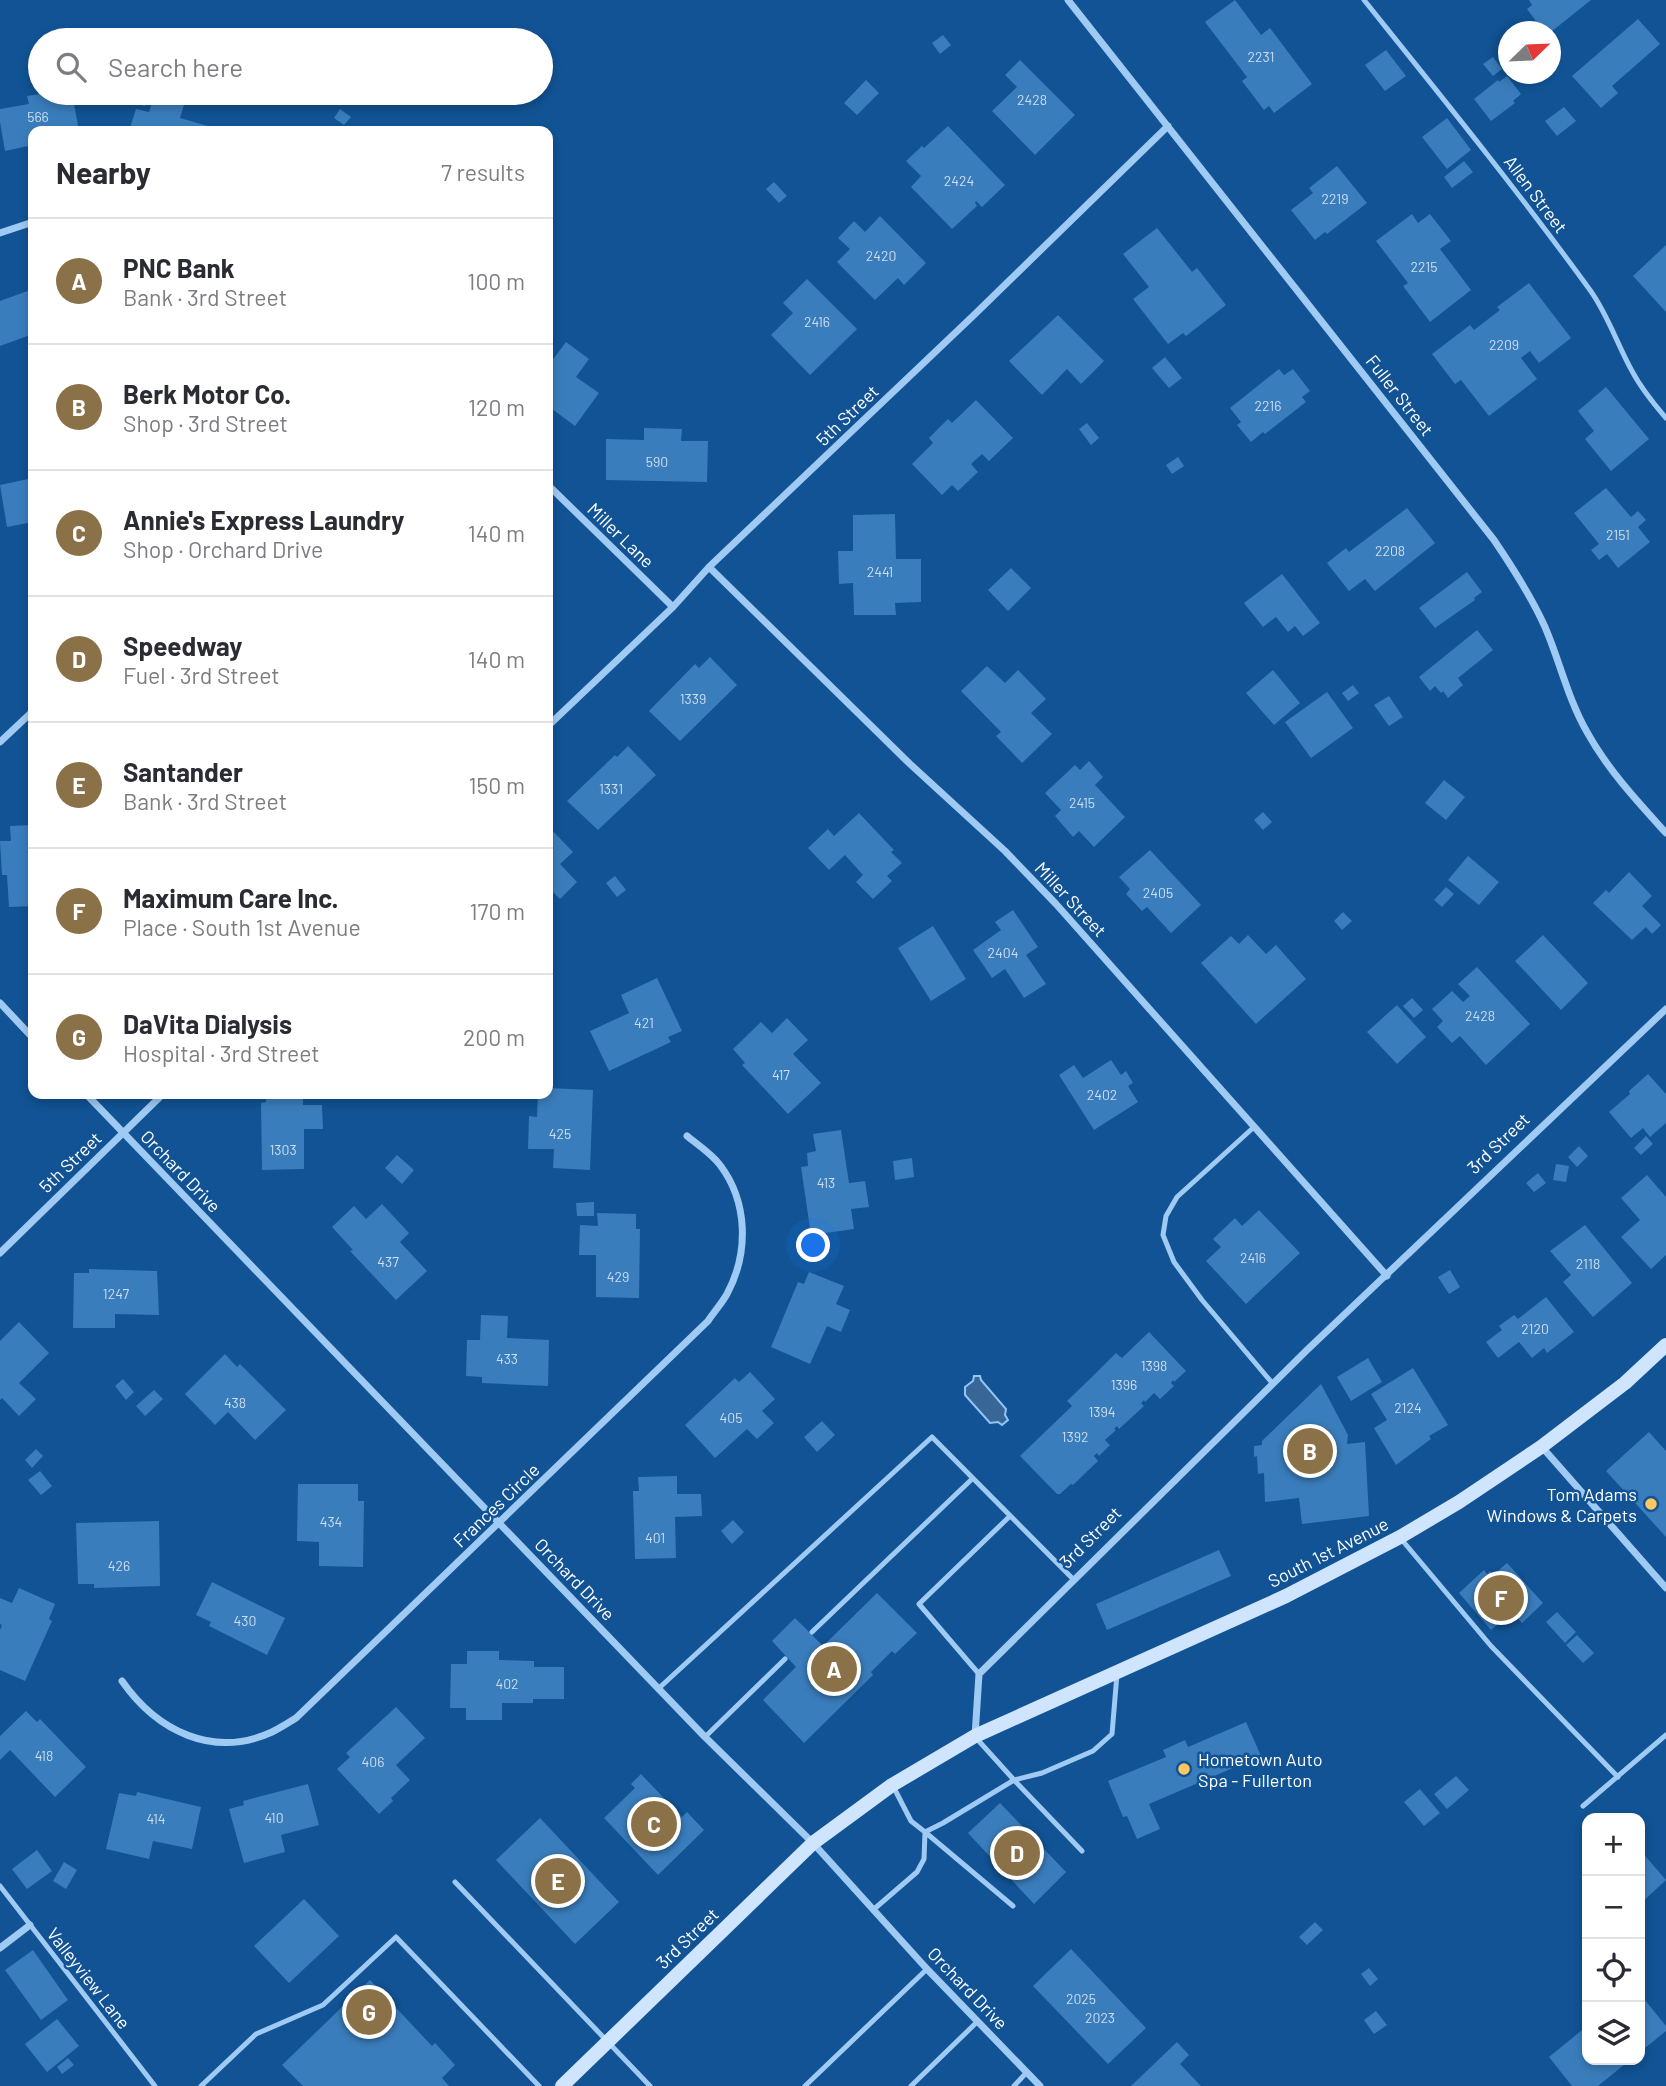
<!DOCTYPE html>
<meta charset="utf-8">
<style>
body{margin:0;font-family:Barlow,sans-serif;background:#f2f2f3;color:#2b2b33}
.controls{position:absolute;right:21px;bottom:21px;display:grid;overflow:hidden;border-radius:14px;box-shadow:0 4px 10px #0003}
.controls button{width:63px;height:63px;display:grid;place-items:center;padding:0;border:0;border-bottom:2px solid #e1e1e2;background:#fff;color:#2b2b33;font:35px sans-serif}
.compass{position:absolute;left:1498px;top:21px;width:63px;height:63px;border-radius:50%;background:#fff;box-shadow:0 4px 10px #0003;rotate:67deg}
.you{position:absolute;left:814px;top:1246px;width:24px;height:24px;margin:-18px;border:5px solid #fff;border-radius:50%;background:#1a73e8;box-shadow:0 0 0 10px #1a73e833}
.badge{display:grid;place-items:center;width:46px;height:46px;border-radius:50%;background:#8a7148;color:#fff;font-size:23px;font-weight:700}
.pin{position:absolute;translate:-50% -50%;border:4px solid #fff;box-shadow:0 2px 7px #0006}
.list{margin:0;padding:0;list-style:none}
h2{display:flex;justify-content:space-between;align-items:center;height:91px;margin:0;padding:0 28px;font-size:30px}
h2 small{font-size:23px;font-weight:400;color:#7c7c81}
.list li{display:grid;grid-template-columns:46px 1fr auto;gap:21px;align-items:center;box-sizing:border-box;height:126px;padding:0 28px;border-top:2px solid #e1e1e2}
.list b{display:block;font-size:26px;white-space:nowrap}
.list p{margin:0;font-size:23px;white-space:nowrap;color:#7c7c81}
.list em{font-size:23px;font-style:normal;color:#7c7c81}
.icon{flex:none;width:38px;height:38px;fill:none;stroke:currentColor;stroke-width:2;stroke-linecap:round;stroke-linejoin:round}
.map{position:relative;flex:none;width:1666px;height:2086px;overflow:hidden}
.search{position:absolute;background:#fff;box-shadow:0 4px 10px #0003;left:28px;top:28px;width:525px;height:77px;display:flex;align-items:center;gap:18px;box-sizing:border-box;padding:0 24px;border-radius:38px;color:#7c7c81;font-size:26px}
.panel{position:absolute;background:#fff;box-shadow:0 4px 10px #0003;left:28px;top:126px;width:525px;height:973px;border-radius:14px}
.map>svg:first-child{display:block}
</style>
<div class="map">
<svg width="1666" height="2086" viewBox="0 0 1666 2086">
<rect width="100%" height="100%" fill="#115394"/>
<!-- water -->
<path fill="#386797" stroke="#91c6f6" stroke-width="2" d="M974 1376H980L981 1380 1006 1409 1005 1415 1008 1420 1002 1425 998 1422 990 1423 965 1395V1387L973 1381Z"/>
<!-- building -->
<path fill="#3a7dbc" d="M1235 0 1261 35 1270 28 1312 84 1274 113 1269 106 1264 110 1242 81 1247 77 1205 22Z
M1529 0H1591L1551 32H1544L1527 9 1532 5Z
M1638 19 1660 44 1612 86 1618 93 1601 108 1572 76Z
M943 35 951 45 940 54 932 43Z
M1386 50 1406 76 1385 91 1365 65Z
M1493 57 1502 69 1493 76 1483 64Z
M1020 60 1075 115 1035 155 992 111 1017 87 1005 75Z
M1507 76 1521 94 1513 101 1515 103 1491 121 1474 99 1498 80 1499 82Z
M866 80 879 93 857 115 844 103Z
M46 93H72L79 131H33V145L5 151 0 122V109L29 104 27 96Z
M132 93H148L145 106 129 101Z
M154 96 184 105 180 118 208 126 207 131H129L136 109 149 112Z
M1564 107 1576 121 1557 136 1545 121Z
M340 109 351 117 344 125 334 118Z
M1447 118 1471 150 1447 169 1422 137Z
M948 126 1005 185 982 207 976 201 975 203 977 206 952 229 911 187 921 176 906 161 922 146 924 148Z
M1464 161 1473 172 1452 188 1444 177Z
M1337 166 1367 203 1327 234 1325 232 1315 240 1291 210 1313 193 1309 188Z
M774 182 787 196 779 203 766 189Z
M1412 214 1418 223 1430 214 1451 241 1440 249 1471 290 1430 322 1403 286 1408 283 1376 241Z
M880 216 926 263 904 285 898 278 875 300 837 262 850 249 838 238 854 221 865 232Z
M1157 228 1192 272 1197 268 1226 305 1186 336 1183 333 1168 344 1133 299 1149 287 1123 254Z
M1666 245V312L1633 276Z
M807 279 857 329 810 375 771 335 793 313 783 303Z
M1529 283 1571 338 1539 363 1530 351 1521 358 1537 379 1489 416 1461 380 1455 384 1432 354 1470 325 1474 330 1500 310 1497 307Z
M33 289V334L0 346V301Z
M1058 315 1104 361 1081 384 1067 369 1042 395 1009 361Z
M566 342 589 359 576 377 599 393 575 426 548 406V366Z
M1165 357 1182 378 1169 388 1152 368Z
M1279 369 1284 375 1293 369 1310 391 1302 397 1306 402 1265 434 1263 432 1251 442 1237 425 1241 422 1230 408Z
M1606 387 1649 439 1611 471 1585 439 1594 431 1578 411Z
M976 400 1013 438 989 461 982 454 971 464 978 472 958 491 952 485 942 495 912 464 933 443 929 438 948 419 952 423Z
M1087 423 1099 438 1091 445 1079 429Z
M644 428 682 429 681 441H708L707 482 606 480V439L644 440Z
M1178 457 1184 466 1172 474 1166 465Z
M33 478V522L7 527 0 485Z
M1606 488 1631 517 1638 511 1646 520 1638 527 1650 542 1618 568 1607 554 1599 560 1591 550 1599 544 1574 513Z
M1407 508 1435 543 1375 591 1365 579 1349 591 1327 563 1346 548 1349 552Z
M895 514 896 559H921V602L895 603 896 615H854L853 583 839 584 838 551H853V515Z
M1011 568 1031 588 1008 611 988 590Z
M1467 572 1482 592 1474 598 1475 600 1435 628 1419 608Z
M1282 574 1320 623 1303 636 1295 626 1288 632 1276 617 1263 627 1244 603Z
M1477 630 1493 650 1458 678 1463 685 1448 698 1443 691 1441 693 1435 686 1430 691 1419 677Z
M710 657 737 685 680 741 649 711 695 664 699 668Z
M987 666 1005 683 1018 670 1046 699 1031 713 1052 734 1022 763 996 736 1001 732 961 691Z
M1273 670 1300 703 1274 725 1246 693Z
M1353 685 1359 693 1348 701 1342 693Z
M1327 692 1353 728 1311 758 1285 722Z
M1389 696 1403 717 1389 726 1374 705Z
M628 746 656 775 598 830 567 801 615 755 617 757Z
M1089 761 1103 777 1095 785 1125 817 1094 847 1079 831 1073 837 1055 816 1061 810 1045 793 1075 765 1080 770Z
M1444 780 1465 797 1446 820 1425 803Z
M1263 812 1272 822 1263 830 1254 820Z
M859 813 894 850 891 852 902 863 887 876 892 881 873 899 856 882 863 875 845 855 829 870 808 848 828 829 834 836Z
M33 825V906L9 907 7 875H2L0 841H11L10 826Z
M548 826 573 852 560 864 577 882 560 899 548 887Z
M1150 850 1201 905 1171 933 1147 907 1142 911 1126 894 1130 889 1119 877Z
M1468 856 1499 882 1479 905 1448 880Z
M1629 872 1652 896 1642 906 1661 925 1652 934 1646 927 1632 940 1593 903 1606 890 1609 893Z
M615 876 626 890 617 897 606 883Z
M1446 887 1454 894 1442 907 1434 900Z
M1013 910 1038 947 1026 955 1046 984 1024 998 1005 969 992 978 973 950 1001 930 995 922Z
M1343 912 1352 921 1342 930 1334 921Z
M933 926 966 979 931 1001 898 948Z
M1248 935 1266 954 1276 945 1306 979 1256 1024 1201 963 1231 936 1239 944Z
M1543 935 1588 983 1561 1010 1515 961Z
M1477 967 1530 1024 1486 1065 1460 1036 1452 1043 1437 1027 1443 1021 1432 1009 1452 991 1463 1002 1470 996 1458 984Z
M657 978 682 1031 668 1037 671 1042 609 1071 590 1031 629 1013 621 995Z
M1412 998 1423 1010 1414 1018 1403 1006Z
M1397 1005 1426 1037 1397 1064 1367 1032Z
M787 1018 808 1040 793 1054 821 1083 788 1114 742 1065 745 1063 733 1049 761 1022 772 1033Z
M1111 1060 1121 1075 1126 1071 1133 1083 1128 1086 1138 1102 1094 1130 1059 1075 1074 1065 1083 1078Z
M1648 1074 1666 1094V1123L1650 1137 1643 1128 1631 1138 1609 1112 1630 1094 1629 1091Z
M548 1088 593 1090 590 1170 553 1168 554 1149H528L529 1116 537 1117 538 1094H548Z
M266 1094H303V1105H322L323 1129H304V1169L262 1170 261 1103 266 1102Z
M841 1130 849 1183 865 1181 869 1207 851 1209 854 1229 811 1235 801 1167 808 1166 807 1153 816 1151 813 1134Z
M1646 1136 1653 1144 1641 1155 1634 1148Z
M1579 1146 1588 1156 1577 1167 1568 1157Z
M397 1155 414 1170 402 1184 385 1168Z
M912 1158 914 1177 895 1180 893 1161Z
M1556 1164 1569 1166 1566 1182 1553 1180Z
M1538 1173 1546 1183 1534 1192 1526 1183Z
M1647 1175 1666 1197V1255L1651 1269 1621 1237 1640 1220 1621 1198Z
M594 1202V1216H577L576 1203Z
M382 1204 409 1233 400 1242 427 1271 396 1300 350 1251 353 1250 332 1227 354 1206 366 1219Z
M1259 1210 1300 1253 1246 1304 1206 1261 1221 1247 1213 1239 1235 1218 1242 1226Z
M597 1213 636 1214V1229H640L639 1298 596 1297V1255H579L580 1225 598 1226Z
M1585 1225 1632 1283 1593 1317 1563 1282 1571 1275 1550 1251Z
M89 1269 157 1271 159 1315 115 1314V1328H73L74 1273H89Z
M1450 1270 1460 1287 1449 1294 1438 1277Z
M809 1272 844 1286 836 1304 850 1310 841 1332 827 1326 810 1364 771 1347 798 1282 804 1284Z
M1546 1297 1574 1332 1547 1353 1544 1348 1532 1358 1519 1342 1498 1358 1486 1342 1502 1330 1499 1326 1514 1315 1518 1319Z
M481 1315 508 1316 507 1338 549 1340 548 1386 482 1383V1377L466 1376 467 1340H480Z
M19 1322 49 1353 19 1383 36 1399 19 1416 2 1398 0 1400V1341Z
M1149 1332 1186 1371 1174 1382 1173 1380 1171 1383 1174 1386 1160 1399 1154 1393 1145 1402 1144 1400 1141 1403 1144 1406 1119 1429 1117 1426 1114 1429 1116 1430 1105 1440 1110 1445 1099 1456 1097 1453 1094 1456 1098 1461 1073 1485 1071 1484 1060 1494H1057L1020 1456 1072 1406 1067 1401 1093 1376 1116 1353 1122 1358Z
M225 1354 237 1367 240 1364 286 1410 255 1440 228 1412 215 1425 185 1394Z
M1368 1358 1382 1382 1351 1401 1337 1377Z
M1413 1368 1448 1425 1429 1436 1431 1439 1396 1465 1374 1428 1387 1420 1371 1394Z
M750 1372 775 1399 762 1411 774 1423 757 1439 747 1429 715 1458 685 1425 735 1378 739 1382Z
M123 1379 134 1392 126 1400 115 1386Z
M1321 1384 1348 1435 1347 1444 1365 1442 1369 1516 1302 1524 1299 1498 1265 1502 1264 1473 1258 1474 1257 1456 1254 1457V1446L1262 1445V1441Z
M154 1390 163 1399 145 1416 136 1406Z
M822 1421 835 1435 817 1452 804 1437Z
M1649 1432 1666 1451V1537L1606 1471Z
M36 1449 43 1456 32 1468 25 1460Z
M40 1471 52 1486 41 1495 28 1480Z
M677 1476V1494H701L702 1516 675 1517 676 1558 635 1559 633 1491H639L638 1477Z
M298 1484H358V1501H364L363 1567 319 1566V1542L297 1541Z
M733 1520 744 1532 732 1544 721 1531Z
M159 1521 160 1586 94 1588V1584H78L76 1523Z
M1219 1550 1231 1576 1107 1630 1096 1604Z
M1507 1563 1543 1603 1522 1623 1512 1612 1491 1630 1459 1593 1484 1570 1487 1574 1490 1571 1493 1575Z
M212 1582 285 1618 267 1655 209 1626 211 1622 196 1615Z
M19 1588 55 1604 49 1619 52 1621 25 1681 0 1670V1630L2 1625 0 1624V1598L12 1603Z
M877 1593 917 1633 895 1654 892 1651 871 1672 873 1675 804 1743 763 1700 796 1667 772 1641 795 1618 823 1646Z
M1557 1612 1576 1632 1565 1643 1546 1622Z
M1577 1635 1594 1653 1583 1663 1566 1645Z
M467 1651H499V1660L534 1661V1667H564V1699H533V1703H502V1720H466V1708H450L451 1664H467Z
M396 1707 425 1738 396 1765 410 1780 391 1798 393 1801 379 1814 337 1769 350 1757 346 1753Z
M26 1711 37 1722 40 1719 86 1767 55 1797 10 1750 0 1760V1736Z
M1246 1722 1261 1756 1149 1804 1160 1829 1137 1839 1127 1816 1123 1817 1108 1781 1166 1757 1163 1750 1185 1740 1188 1747Z
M641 1774 682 1817 687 1812 704 1830 658 1875 604 1818 635 1788 631 1784Z
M1456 1776 1469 1790 1447 1809 1434 1794Z
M308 1784 319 1825 281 1835 285 1852 244 1863 229 1809 244 1805 243 1801Z
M1420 1789 1440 1813 1424 1826 1404 1802Z
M137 1792 201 1807 192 1849 153 1841 149 1859 106 1849 119 1793 136 1796Z
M1000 1803 1066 1872 1034 1904 968 1833Z
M540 1818 619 1902 575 1944 496 1860Z
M37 1850 52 1871 27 1889 12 1869Z
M1640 1850 1666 1880 1640 1904Z
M64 1862 77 1870 66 1889 53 1881Z
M304 1899 339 1936 289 1983 254 1946Z
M1315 1922 1323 1930 1307 1945 1299 1937Z
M1071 1949 1146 2028 1108 2064 1033 1986Z
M33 1950 68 2000 41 2020 5 1970Z
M1369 1968 1378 1979 1370 1986 1361 1974Z
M370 1980 432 2046 435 2043 455 2065 442 2078 449 2086H303L282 2065Z
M1640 1994 1666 2026V2031L1640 2052Z
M1376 2011 1387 2025 1374 2034 1364 2020Z
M57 2019 79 2046 47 2072 25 2044Z
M1587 2026V2060H1630L1598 2086H1572L1549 2057Z
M1177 2042 1189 2055 1180 2064 1201 2086H1131Z
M68 2058 74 2065 62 2074 57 2067Z"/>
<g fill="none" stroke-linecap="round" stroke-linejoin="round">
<!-- service -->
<path stroke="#9fcaf3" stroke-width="5" d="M1364 0C1441 96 1518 191 1590 290 1608 315 1617 344 1632 371 1641 388 1653 403 1666 418
M1254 1127 1177 1197 1166 1216 1163 1235 1174 1262 1202 1300 1273 1384
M1402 1540 1491 1646 1618 1777
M812 1632 972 1479
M979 1674 919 1604 1010 1516
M658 1689 932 1437 1074 1580
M705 1737 785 1659
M977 1739 1014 1780 1082 1851
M893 1786 911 1821 925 1832 943 1823 1014 1780 1042 1773 1093 1751 1112 1734 1117 1674
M1583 1806 1666 1735
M925 1832 1013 1906
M455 1882 650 2086
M0 1886 155 2086
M873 1910 917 1872 924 1859 925 1832
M201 2086 256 2034 323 2005 396 1937 539 2086
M805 2086 927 1969
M911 2086 978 2021
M1014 2086 1027 2072"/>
<!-- minor -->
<path stroke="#9fcaf3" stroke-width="7" d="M1068 0 1494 540C1513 568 1531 596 1545 627 1560 662 1568 699 1587 732 1608 770 1637 801 1666 833
M0 233 33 222
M548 485 673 607
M709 567 910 764 1005 851 1056 904 1387 1276
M548 726 673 607 709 567 974 315 1168 126
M0 742 33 711
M0 1003 33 1038
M86 1094 705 1737 813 1843 927 1969 1040 2086
M0 1253 163 1094
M1542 1447 1666 1588
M122 1681C157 1731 213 1759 272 1732 280 1728 288 1723 296 1718L708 1321C714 1312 722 1303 727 1294 749 1253 748 1202 720 1165 712 1154 698 1145 687 1136
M975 1736 979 1674 1307 1350 1666 1009
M0 1948 30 1925"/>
<!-- secondary -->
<path stroke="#cee5fd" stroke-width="14" d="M562 2086 813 1843 892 1785 975 1736 1286 1596 1400 1537 1459 1502 1541 1447 1625 1383 1666 1345"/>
</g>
<!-- markers -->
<g fill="#ffc761" stroke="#115394" stroke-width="2.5">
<circle cx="1651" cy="1504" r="7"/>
<circle cx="1184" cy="1769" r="7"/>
</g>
<g text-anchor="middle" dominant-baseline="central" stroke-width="5" stroke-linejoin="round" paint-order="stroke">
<!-- number labels -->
<g font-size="14" fill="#cedeee">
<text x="1261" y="56">2231</text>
<text x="1032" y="99">2428</text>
<text x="38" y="116">566</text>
<text x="959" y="180">2424</text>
<text x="1335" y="198">2219</text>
<text x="881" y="255">2420</text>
<text x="1424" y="266">2215</text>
<text x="817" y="321">2416</text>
<text x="1504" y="344">2209</text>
<text x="1268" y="405">2216</text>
<text x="657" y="461">590</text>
<text x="1618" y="534">2151</text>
<text x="1390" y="550">2208</text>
<text x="880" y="571">2441</text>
<text x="693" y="698">1339</text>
<text x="611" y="788">1331</text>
<text x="1082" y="802">2415</text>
<text x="1158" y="892">2405</text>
<text x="1003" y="952">2404</text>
<text x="1480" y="1015">2428</text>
<text x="644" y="1022">421</text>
<text x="781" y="1074">417</text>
<text x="1102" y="1094">2402</text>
<text x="560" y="1133">425</text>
<text x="283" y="1149">1303</text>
<text x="826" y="1182">413</text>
<text x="1253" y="1257">2416</text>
<text x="388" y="1261">437</text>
<text x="1588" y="1263">2118</text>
<text x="618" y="1276">429</text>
<text x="116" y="1293">1247</text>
<text x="1535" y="1328">2120</text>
<text x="507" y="1358">433</text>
<text x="1154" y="1365">1398</text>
<text x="1124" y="1384">1396</text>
<text x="235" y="1402">438</text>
<text x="1408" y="1407">2124</text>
<text x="1102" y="1411">1394</text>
<text x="731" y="1417">405</text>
<text x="1075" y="1436">1392</text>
<text x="331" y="1521">434</text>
<text x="655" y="1537">401</text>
<text x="119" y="1565">426</text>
<text x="245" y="1620">430</text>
<text x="507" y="1683">402</text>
<text x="44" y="1755">418</text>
<text x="373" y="1761">406</text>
<text x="274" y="1817">410</text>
<text x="156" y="1818">414</text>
<text x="1081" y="1998">2025</text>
<text x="1100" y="2017">2023</text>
</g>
<!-- street labels -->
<g font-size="18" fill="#fff" stroke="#115394">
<text transform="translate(1536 194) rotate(53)">Allen Street</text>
<text transform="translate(1400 395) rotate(52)">Fuller Street</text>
<text transform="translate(847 415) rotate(-44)">5th Street</text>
<text transform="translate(621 535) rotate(44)">Miller Lane</text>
<text transform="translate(1071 899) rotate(47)">Miller Street</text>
<text transform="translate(1498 1143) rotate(-44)">3rd Street</text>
<text transform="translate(70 1162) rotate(-44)">5th Street</text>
<text transform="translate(181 1171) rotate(46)">Orchard Drive</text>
<text transform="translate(496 1505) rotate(-44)">Frances Circle</text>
<text transform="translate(1090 1537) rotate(-45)">3rd Street</text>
<text transform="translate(1328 1552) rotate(-27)">South 1st Avenue</text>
<text transform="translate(575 1579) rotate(46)">Orchard Drive</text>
<text transform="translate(687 1938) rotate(-44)">3rd Street</text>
<text transform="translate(89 1978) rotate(52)">Valleyview Lane</text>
<text transform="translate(968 1988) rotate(46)">Orchard Drive</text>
</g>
<!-- poi labels -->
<g font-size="18" fill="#fff" stroke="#115394" text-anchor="end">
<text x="1637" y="1494">Tom Adams<tspan x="1637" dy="21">Windows &amp; Carpets</tspan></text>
<text x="1198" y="1759" text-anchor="start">Hometown Auto<tspan x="1198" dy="21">Spa - Fullerton</tspan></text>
</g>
</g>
</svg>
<div class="controls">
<button>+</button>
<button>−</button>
<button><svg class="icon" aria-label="locate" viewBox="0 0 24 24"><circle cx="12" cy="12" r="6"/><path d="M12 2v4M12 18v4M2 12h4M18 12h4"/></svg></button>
<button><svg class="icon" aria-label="layers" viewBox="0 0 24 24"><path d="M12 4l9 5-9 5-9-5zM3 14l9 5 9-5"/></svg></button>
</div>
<svg class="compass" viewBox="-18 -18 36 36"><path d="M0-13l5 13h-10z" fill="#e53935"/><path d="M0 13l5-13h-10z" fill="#7c7c81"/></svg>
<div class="you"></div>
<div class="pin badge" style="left:834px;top:1669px">A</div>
<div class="pin badge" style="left:1310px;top:1451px">B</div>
<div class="pin badge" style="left:654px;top:1824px">C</div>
<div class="pin badge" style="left:1017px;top:1853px">D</div>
<div class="pin badge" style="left:558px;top:1881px">E</div>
<div class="pin badge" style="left:1501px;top:1598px">F</div>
<div class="pin badge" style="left:369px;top:2012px">G</div>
<div class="search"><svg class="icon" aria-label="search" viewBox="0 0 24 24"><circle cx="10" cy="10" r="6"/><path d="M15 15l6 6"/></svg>Search here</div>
<section class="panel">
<h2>Nearby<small>7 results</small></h2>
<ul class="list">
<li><span class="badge">A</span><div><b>PNC Bank</b><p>Bank · 3rd Street</p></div><em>100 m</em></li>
<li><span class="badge">B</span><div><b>Berk Motor Co.</b><p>Shop · 3rd Street</p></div><em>120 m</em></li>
<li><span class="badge">C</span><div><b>Annie's Express Laundry</b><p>Shop · Orchard Drive</p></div><em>140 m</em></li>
<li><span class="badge">D</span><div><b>Speedway</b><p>Fuel · 3rd Street</p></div><em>140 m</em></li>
<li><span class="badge">E</span><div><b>Santander</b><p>Bank · 3rd Street</p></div><em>150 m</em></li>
<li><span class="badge">F</span><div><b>Maximum Care Inc.</b><p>Place · South 1st Avenue</p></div><em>170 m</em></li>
<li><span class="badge">G</span><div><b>DaVita Dialysis</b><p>Hospital · 3rd Street</p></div><em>200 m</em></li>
</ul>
</section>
</div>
